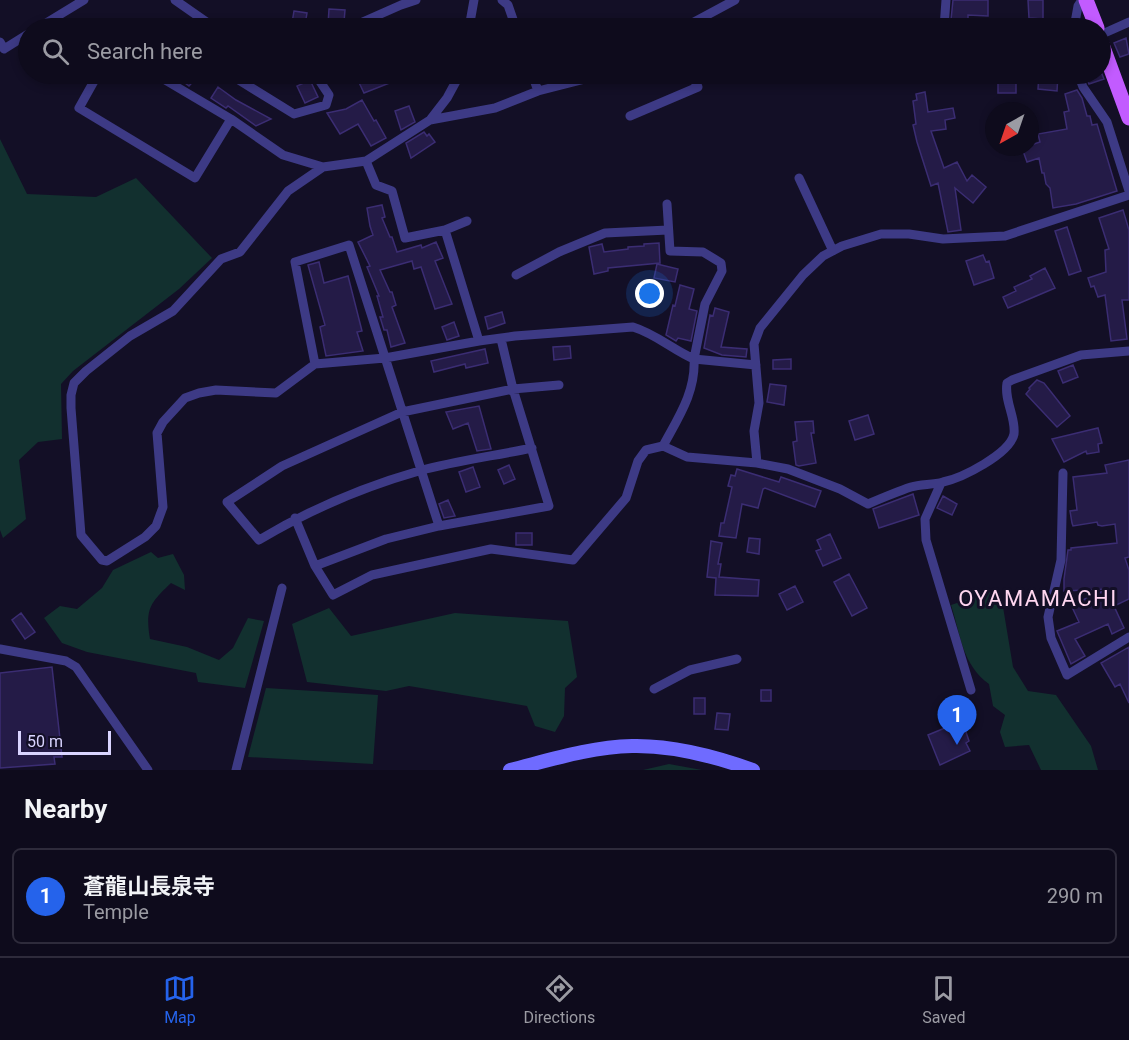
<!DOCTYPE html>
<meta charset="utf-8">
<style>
body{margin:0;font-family:Roboto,"Noto Sans JP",sans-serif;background:#171425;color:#f1f3f6}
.compass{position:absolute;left:985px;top:102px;width:54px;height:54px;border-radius:50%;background:#0e0b1c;box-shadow:0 3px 9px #0003;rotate:220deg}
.scale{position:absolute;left:18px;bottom:15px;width:93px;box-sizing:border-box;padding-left:6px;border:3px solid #d9d4ff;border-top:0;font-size:16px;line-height:21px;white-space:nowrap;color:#d9d4ff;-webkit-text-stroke:4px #130f26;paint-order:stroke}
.you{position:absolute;left:650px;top:294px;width:21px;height:21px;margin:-15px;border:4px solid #fff;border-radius:50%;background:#1a73e8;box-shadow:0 0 0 9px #1a73e833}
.badge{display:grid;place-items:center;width:39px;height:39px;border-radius:50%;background:#2563eb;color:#fff;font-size:20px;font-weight:700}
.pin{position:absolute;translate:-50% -50px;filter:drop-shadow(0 2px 3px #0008)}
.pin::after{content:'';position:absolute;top:32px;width:21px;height:18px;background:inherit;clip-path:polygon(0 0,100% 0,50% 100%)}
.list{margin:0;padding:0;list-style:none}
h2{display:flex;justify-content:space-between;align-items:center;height:78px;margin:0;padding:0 24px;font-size:26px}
h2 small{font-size:20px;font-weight:400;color:#9b9ba3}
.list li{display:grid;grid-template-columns:39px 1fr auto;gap:18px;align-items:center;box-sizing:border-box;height:96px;margin:0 12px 12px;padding:0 12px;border:2px solid #2e2b3b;border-radius:9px}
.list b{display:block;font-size:22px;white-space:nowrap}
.list p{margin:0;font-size:20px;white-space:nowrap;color:#9b9ba3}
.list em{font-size:20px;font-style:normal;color:#9b9ba3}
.icon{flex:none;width:33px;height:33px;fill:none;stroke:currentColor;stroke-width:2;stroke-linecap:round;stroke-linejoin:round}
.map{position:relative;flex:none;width:1129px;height:770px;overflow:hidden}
.search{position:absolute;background:#0e0b1c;box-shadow:0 3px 9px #0003;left:18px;right:18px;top:18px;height:66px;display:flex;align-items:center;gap:15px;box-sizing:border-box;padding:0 21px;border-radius:33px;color:#9b9ba3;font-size:22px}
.sheet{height:186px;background:#0e0b1c}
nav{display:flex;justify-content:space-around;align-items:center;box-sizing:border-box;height:84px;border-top:2px solid #2e2b3b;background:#0e0b1c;font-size:16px;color:#9b9ba3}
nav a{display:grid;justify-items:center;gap:3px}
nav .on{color:#2563eb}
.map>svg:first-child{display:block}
</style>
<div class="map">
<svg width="1129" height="770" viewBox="0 0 1129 770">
<rect width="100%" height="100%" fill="#130f26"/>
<!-- green -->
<path fill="#12302f" d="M0 139 27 194 96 197 136 178 212 258 179 289 73 371 61 384 62 439 38 442 19 460 26 519 3 538 0 530Z
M151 552 158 558 173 554 184 575 185 590 171 583C150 603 145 609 150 639L187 647 219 660 233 648 248 618 264 621 245 688 198 682 196 673 87 652 62 643 44 618 60 606 77 609 102 588 113 570Z
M990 592 1002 601 1013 667 1028 691 1056 695 1091 746 1098 770H1041L1029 745 1005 747 1000 732 1005 715 993 706 989 684C962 664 961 636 951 605Z
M329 608 351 636 455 613 568 621 577 677 565 688 564 716 555 732 535 726 527 706 409 686 386 691 307 682 292 624Z
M266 688 378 695 373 764 248 757Z
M669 764 702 770H643Z"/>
<!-- building -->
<path fill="#241b47" stroke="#3b2d73" stroke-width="1.5" d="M953 0H988V16L968 15V20H951Z
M1028 0H1043V19L1029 18Z
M329 9 345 10 344 22 338 21 336 26 328 25Z
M294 11 307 13 305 25 292 23Z
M1126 38 1129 54 1120 57 1114 43Z
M173 74H200L189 86Z
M355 74H410V75L364 93Z
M998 74H1016V93H998Z
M1039 74H1058L1057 91 1038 89Z
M1085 74H1102L1104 79 1089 84Z
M310 80 318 97 305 103 297 86Z
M218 87 236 100 271 119 256 126 228 106 226 108 211 98Z
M1077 90 1082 98 1087 116H1090L1092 125 1097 124 1117 191 1076 204 1053 208 1050 188 1046 184 1044 173H1042L1039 158 1027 162 1022 148 1040 142 1038 134 1067 129 1064 112 1069 111 1065 94Z
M925 92 928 112 953 108 955 118 945 120 946 129 931 131 944 168 957 162 967 181 972 175 986 187 973 203 955 188 961 230 948 232 938 183 931 186 917 142 913 125 916 124 913 101 917 100 916 94Z
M362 100 374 121 376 120 386 138 371 146 358 124 340 134 327 113 346 109Z
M409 106 415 122 401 130 395 111Z
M424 132 427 136 429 134 435 142 411 158 406 143Z
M382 205 385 217 382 218 390 237H392L397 252 421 245 422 248 436 242 443 258 435 261 452 304 435 309 421 267 414 269 412 261 380 270 390 292H392L396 305 392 307 405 343 391 347 387 330H384L380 317H383L377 296H379L367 267 370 266 358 242 373 235 370 226 367 208Z
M1123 210 1129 230V300H1122L1127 339 1111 341 1105 295 1098 297 1094 286 1091 287 1088 278 1106 272 1105 250 1109 249 1099 218Z
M1067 227 1081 271 1069 275 1055 231Z
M659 243 660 263 608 268V271L594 274 589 247 602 244 604 252 628 249V247L644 246V244Z
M983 255 986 262 989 261 994 278 974 285 966 261Z
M319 262 324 283 348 276 362 331 357 332 363 351 326 356 320 327 325 325 308 265Z
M657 264 678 269 675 282 654 278Z
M1045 268 1055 288 1008 308 1003 297 1016 291 1014 287 1032 279 1030 276Z
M680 285 694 289 689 309 697 311 691 341 678 338 676 341 666 335 673 305 675 306Z
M715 308 729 312 721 347 747 349 746 357 722 355 704 348 710 315 713 316Z
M502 312 505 323 488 329 485 317Z
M454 322 459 336 447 340 442 327Z
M570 346 571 358 554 360 553 347Z
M485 349 488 363 466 368 465 364 434 372 431 361Z
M791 359V369H773V360Z
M1073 365 1078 377 1063 383 1058 371Z
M1037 380 1044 383 1070 416 1057 427 1026 394 1030 389 1029 388Z
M770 384 786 386 784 405 767 402Z
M479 406 491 449 477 451 468 423 453 429 446 412Z
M868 415 874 434 855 440 849 421Z
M813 421 814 433H811L816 463 799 466 796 465 793 442 797 441 795 422Z
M1098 428 1102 443 1098 444 1099 452 1087 454 1086 451 1064 462 1052 439Z
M1129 460V557L1125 558 1129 570V599L1114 606 1124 628 1112 634 1108 624 1075 639 1085 656 1071 664 1057 631 1079 622 1071 605 1108 589 1064 591V579L1068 550H1071V548L1117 543 1115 524 1102 526 1098 525 1097 522 1073 526 1072 523 1070 511 1077 510 1073 477 1107 473 1105 465Z
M509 465 515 479 504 484 498 470Z
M473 467 480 487 466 492 459 472Z
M737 469 779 482 781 477 821 491 815 507 765 488 763 489 758 508 742 504 736 538 719 536 721 523H724L732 487 728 486 731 475 735 476Z
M913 494 919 515 879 528 873 509Z
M943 496 957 504 952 515 937 508Z
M448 500 455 516 444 518 439 504Z
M516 533H532V545H516Z
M830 534 841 558 823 566 816 551 821 549 817 540Z
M749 538 760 539 759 554 747 552Z
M711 541 722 543 718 564H721L719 577 759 580 758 596 715 595 716 578 707 577Z
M849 574 867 608 852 616 834 582Z
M795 586 803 602 787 610 779 594Z
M21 613 35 632 25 639 12 620Z
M1129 647V703L1120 684 1115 687 1101 663Z
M52 667 62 757H54L55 764 0 768V673Z
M761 690H771V701H761Z
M694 698H705V714H694Z
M717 713 730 714 728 730 715 729Z
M957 723 961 731 965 729 969 741 966 743 970 751 940 765 928 735Z"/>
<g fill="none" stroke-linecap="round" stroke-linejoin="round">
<!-- street -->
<path stroke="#3d3a85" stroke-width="9" d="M175 0 215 28
M502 0 508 5 516 28
M38 28 84 0
M349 28 401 5 416 0
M469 28 474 0
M683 28 735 0
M944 28 946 0
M961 28 1003 23 1074 28
M1074 28 1078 6 1082 0
M1100 35 1129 22
M0 42 4 49 28 34
M98 74 79 108 195 178 231 119
M155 74 231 119 283 155 323 167 366 161 376 185 392 191 405 238 445 230 467 221
M229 74 294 114 326 105 329 95 319 80 323 74
M532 74 538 91
M1078 74 1083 87 1107 122 1129 191
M630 116 698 87 691 74
M430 120 447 98 460 74
M366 161 430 120 495 108 538 91 589 78 600 74
M323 167 288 191 240 252 221 259 173 311 130 336 86 371 74 383 71 395V408L81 535 102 560 107 561 145 537 156 526 163 507 157 433 163 422 185 398 199 393 216 390 276 393 315 364 385 358 479 341 515 336 633 327C656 334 673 350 694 359 696 392 678 418 663 446L687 457 757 463 788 469 840 489 868 504C882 498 896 492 911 487 921 484 933 485 943 482 962 478 1010 454 1014 434 1016 417 1004 401 1007 383L1012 380 1081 355 1129 351
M799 178 833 251
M667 204 670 251 703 252 721 263 722 271 705 304 694 359 756 365
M445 230 479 341
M516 275 559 252 605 233 668 230
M315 364 295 262 349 245 439 526
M532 448C494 456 455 461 419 471 363 487 309 510 259 540L227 502 282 466 402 412 513 389 559 385
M757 463 754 431 759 403 754 344 760 328 803 275 823 256 842 246 881 234H909L943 239 1005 236 1129 195
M1063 473 1061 560 1048 617 1051 638 1067 675 1129 637
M941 483 925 519 926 540 971 690
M295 518 315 566 333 595 372 575 491 549 573 560 626 498 638 461 646 450 663 446
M315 566 386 539 439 526 549 506 513 389 501 339
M0 649 66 661 76 667 148 770
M654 689 690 670 737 659
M236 770 282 588"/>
<!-- secondary -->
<path stroke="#6f6bff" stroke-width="14" d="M510 770C550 760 591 747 632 746 673 745 714 756 753 770"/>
<!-- primary -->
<path stroke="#c25bff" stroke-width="15" d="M1086 0 1097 28
M1100 39 1129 118"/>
</g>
<g text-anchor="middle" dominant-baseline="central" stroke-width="6" stroke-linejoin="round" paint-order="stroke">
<!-- neighbourhood labels -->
<g font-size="22" letter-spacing="1.5" fill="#ffd6f0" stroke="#130f26">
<text x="1038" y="598">OYAMAMACHI</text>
</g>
</g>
</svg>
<svg class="compass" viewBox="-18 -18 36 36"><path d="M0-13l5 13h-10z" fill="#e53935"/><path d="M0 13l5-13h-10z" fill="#9b9ba3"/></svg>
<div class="scale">50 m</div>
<div class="you"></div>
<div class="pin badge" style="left:957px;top:745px">1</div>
<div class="search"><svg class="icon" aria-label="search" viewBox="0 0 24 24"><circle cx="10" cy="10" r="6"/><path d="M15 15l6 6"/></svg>Search here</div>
</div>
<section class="sheet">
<h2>Nearby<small></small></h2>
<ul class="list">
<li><span class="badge">1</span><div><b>蒼龍山長泉寺</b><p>Temple</p></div><em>290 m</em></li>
</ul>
</section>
<nav>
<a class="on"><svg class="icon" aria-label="map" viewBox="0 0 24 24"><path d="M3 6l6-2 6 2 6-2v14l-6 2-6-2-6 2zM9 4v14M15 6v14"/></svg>Map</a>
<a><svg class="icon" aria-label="directions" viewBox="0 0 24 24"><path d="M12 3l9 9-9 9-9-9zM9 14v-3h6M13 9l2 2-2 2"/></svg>Directions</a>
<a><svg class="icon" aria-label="saved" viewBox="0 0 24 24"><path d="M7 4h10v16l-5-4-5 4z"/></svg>Saved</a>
</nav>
